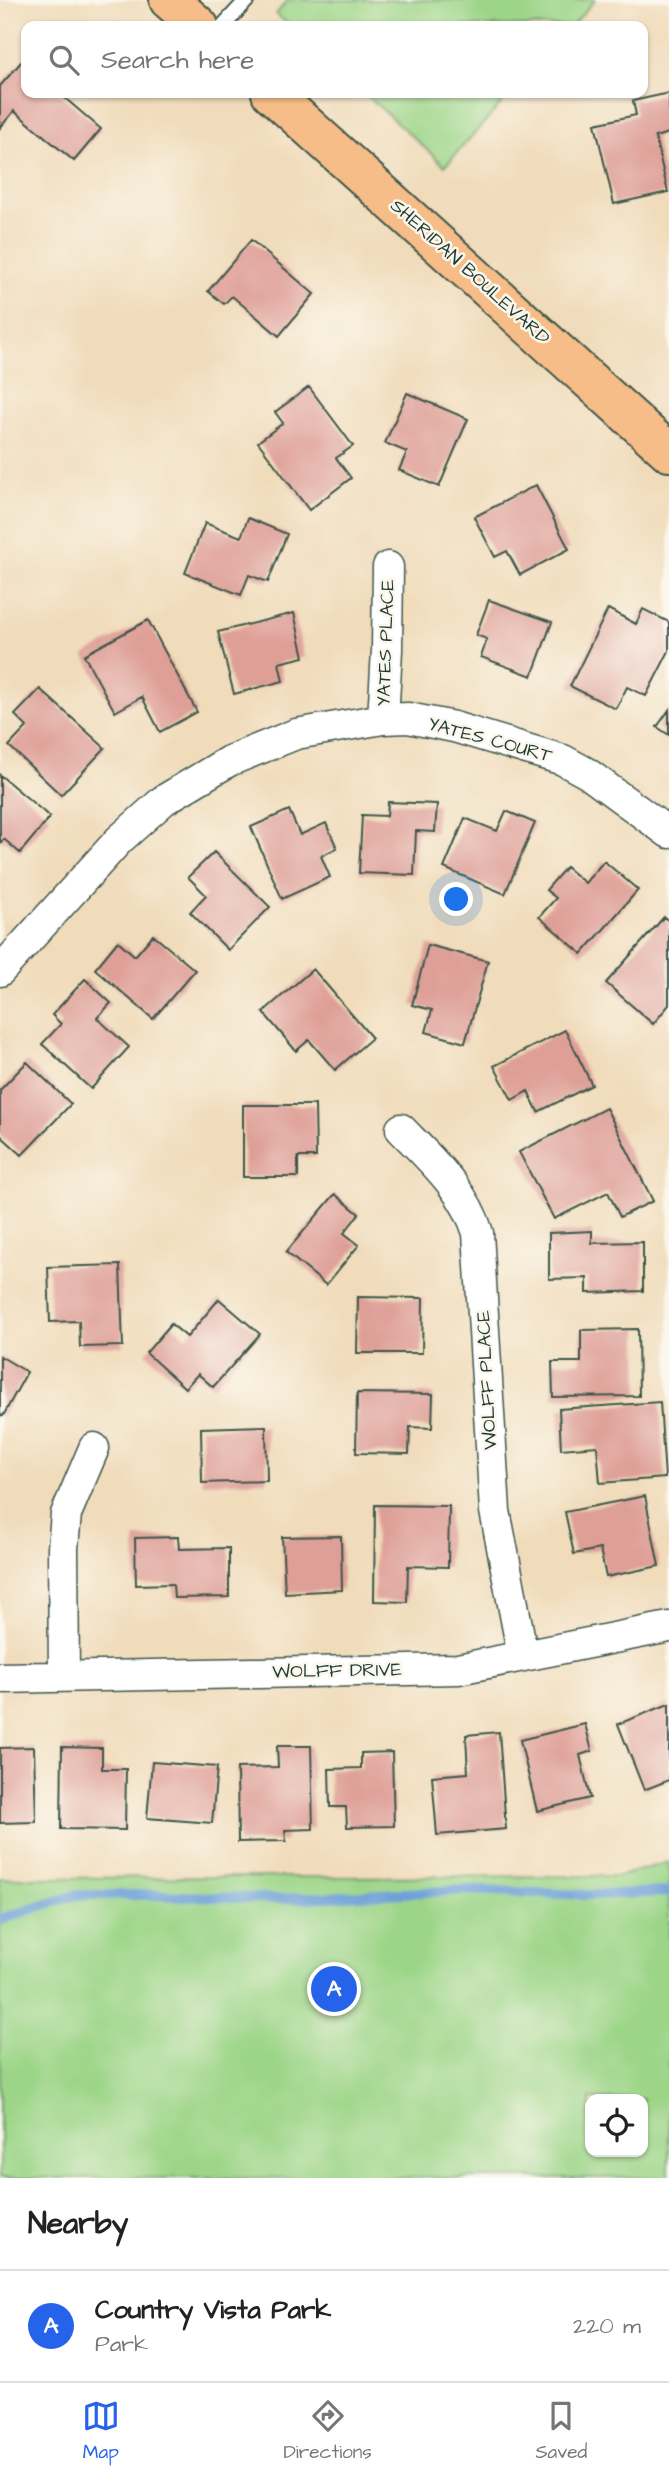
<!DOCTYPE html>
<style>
body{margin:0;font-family:"Architects Daughter",sans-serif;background:#f6f6f6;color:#222}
.controls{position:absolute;right:21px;bottom:21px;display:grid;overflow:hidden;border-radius:14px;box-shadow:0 2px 5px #0004}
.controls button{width:63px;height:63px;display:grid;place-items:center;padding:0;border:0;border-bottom:2px solid #e0e0e0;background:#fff;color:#222;font:35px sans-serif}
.you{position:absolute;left:457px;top:900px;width:24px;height:24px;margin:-18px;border:5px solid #fff;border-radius:50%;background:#1a73e8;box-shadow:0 0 0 10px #1a73e833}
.badge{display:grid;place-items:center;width:46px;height:46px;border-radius:50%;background:#2563eb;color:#fff;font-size:23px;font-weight:700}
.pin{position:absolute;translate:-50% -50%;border:4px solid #fff;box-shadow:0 2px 7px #0006}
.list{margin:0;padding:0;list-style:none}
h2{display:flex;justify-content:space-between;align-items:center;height:91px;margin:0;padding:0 28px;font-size:30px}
h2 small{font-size:23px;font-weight:400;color:#767676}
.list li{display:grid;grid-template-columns:46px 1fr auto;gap:21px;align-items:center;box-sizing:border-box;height:112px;padding:0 28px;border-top:2px solid #e0e0e0}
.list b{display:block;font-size:26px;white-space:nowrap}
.list p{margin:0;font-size:23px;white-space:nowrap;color:#767676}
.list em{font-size:23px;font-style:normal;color:#767676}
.icon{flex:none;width:38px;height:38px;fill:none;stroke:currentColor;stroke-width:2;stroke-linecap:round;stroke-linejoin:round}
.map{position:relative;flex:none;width:669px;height:2178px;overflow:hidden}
.search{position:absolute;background:#fff;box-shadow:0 2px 5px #0004;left:21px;right:21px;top:21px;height:77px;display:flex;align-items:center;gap:18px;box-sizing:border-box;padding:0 24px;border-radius:14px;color:#767676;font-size:26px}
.sheet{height:203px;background:#fff}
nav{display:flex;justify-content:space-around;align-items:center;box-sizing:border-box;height:98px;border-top:2px solid #e0e0e0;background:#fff;font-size:19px;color:#767676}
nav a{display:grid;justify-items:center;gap:4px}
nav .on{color:#2563eb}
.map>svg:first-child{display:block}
</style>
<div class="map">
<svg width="669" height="2178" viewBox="0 0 669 2178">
<rect width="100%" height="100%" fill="#fbf7ec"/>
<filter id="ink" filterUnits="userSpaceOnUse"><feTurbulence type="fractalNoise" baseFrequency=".0143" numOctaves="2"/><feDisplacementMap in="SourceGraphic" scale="14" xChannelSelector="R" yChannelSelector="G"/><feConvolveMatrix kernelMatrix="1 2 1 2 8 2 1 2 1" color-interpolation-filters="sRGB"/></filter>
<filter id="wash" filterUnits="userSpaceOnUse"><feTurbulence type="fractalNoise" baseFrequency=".00686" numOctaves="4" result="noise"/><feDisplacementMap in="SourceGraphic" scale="28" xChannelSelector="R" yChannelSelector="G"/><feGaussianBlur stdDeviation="1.57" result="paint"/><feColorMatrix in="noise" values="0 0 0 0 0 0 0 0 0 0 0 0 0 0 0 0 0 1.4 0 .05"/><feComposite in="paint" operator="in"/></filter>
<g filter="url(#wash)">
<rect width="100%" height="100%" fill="#f0dbba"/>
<!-- green -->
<path fill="#9cd588" stroke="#5e895e" stroke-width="2" fill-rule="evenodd" d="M288 0H595L572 26H290L276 14Z
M364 93H511L445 166Z
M669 1862V2178H0V1878L620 1876ZM643 2099V2152H590V2099Z"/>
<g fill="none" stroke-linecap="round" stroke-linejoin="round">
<!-- stream -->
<path stroke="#6a9fd7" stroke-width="10" d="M0 1919 76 1895H150L281 1899 466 1890 590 1895 669 1892"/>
</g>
<g id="blocks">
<!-- building -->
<path fill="#de9f97" d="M22 61 26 65V93H59L101 129 74 161 14 111 0 128V86Z
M669 93V133L655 137 668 192 614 204 595 124 636 115 633 101Z
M251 240 314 294 279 336 232 296 224 304 208 291Z
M309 387 353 446 336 458 351 478 309 510 258 442 283 423 275 412Z
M407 393 468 419 439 487 399 470 407 452 385 443Z
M536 485 569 549 520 575 507 551 495 557 474 517Z
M248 518 287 534 268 582 249 575 241 595 185 573 205 523 241 537Z
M489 600 552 622 532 676 481 657 487 639 476 635Z
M608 609 636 624 643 609 669 622V651L646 696 627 687 616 709 570 686Z
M294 613 304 657 279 663 283 681 234 694 218 632Z
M148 620 197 712 160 732 142 697 115 712 84 655Z
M40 689 105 748 61 795 9 746 27 727 15 715Z
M669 710V735L657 727Z
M0 775 50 817 20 853 4 839 0 843Z
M388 802 437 804 435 832 416 831 414 875 359 873 362 815 387 816Z
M289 810 300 835 326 823 337 848 321 856 330 877 282 899 251 827Z
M506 811 535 823 505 894 444 868 465 818 497 831Z
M214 852 270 907 228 950 190 912 206 895 188 877Z
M604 861 638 890 582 954 539 917 556 898 546 890 566 867 585 883Z
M664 917 669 921V1005L653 1024 606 983Z
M153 935 195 970 153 1019 95 969 118 941 135 956Z
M428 945 488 961 465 1043 426 1032 432 1010 412 1005Z
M313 969 372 1038 335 1070 309 1040 296 1051 263 1012Z
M85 979 111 1003 97 1018 129 1047 91 1089 42 1044 61 1024 52 1015Z
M565 1030 592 1085 538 1112 528 1091 512 1100 494 1066Z
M27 1062 71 1104 22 1155 0 1135V1090Z
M243 1105H315L316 1157H298V1177H243Z
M606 1108 653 1201 620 1217 608 1192 554 1219 519 1152Z
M335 1194 359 1214 344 1233 359 1245 326 1285 286 1252Z
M592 1231V1243L643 1242V1291L587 1293V1278L549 1279V1233Z
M120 1265 123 1346 80 1347 79 1321 50 1322 48 1267Z
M358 1297 423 1298 422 1353H357Z
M219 1299 260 1334 213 1387 198 1374 185 1388 146 1353 171 1324 187 1337Z
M638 1329 639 1396 553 1397 552 1362H581V1330Z
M0 1356 27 1372 3 1416 0 1415Z
M357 1393 433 1394 432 1428 410 1427 409 1454 356 1453Z
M660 1402 665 1478 600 1483 597 1446 561 1449 559 1409Z
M266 1426 267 1481 202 1483 201 1428Z
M645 1496 659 1566 606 1577 600 1549 574 1554 565 1512Z
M375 1505 449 1506 448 1567 408 1566 407 1602 374 1601Z
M341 1536 342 1590 285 1593 282 1537Z
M178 1537 179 1549 229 1548V1597L174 1598 173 1584 136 1585 135 1538Z
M669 1704V1780L644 1790 618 1724Z
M585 1724 592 1751 580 1755 590 1798 537 1811 520 1740Z
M499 1732 506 1829 437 1835 432 1776 468 1773 466 1735Z
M277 1746H311L313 1829 285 1830 286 1841 238 1842 237 1768 278 1767Z
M34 1747 36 1822 0 1823V1748Z
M62 1747 102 1748V1769H126L125 1830 61 1829Z
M392 1752 394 1826 347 1827 346 1807H330L329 1769 361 1768V1753Z
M152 1762 217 1767 212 1823 147 1818Z"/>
</g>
</g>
<g filter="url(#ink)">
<use href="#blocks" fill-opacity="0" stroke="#3e5548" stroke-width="2"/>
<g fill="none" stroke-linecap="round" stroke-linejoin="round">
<defs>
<path id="service" d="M223 26 247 0"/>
<path id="minor" d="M383 719 387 650 388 567
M0 971 119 840 164 800 229 761 296 734 383 719 408 718 454 727 563 760 587 773 669 833
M401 1129C431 1160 465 1190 478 1233L495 1511 523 1656
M64 1676 63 1548 66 1514 94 1448
M0 1678 458 1669 669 1627"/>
<path id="primary" d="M169 0 199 26
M271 93 669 452"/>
</defs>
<!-- service casing -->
<use href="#service" stroke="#3e5548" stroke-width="18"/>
<!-- minor casing -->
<use href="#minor" stroke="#3e5548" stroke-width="33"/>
<!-- primary casing -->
<use href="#primary" stroke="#3e5548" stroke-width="42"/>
<!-- service -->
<use href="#service" stroke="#fff" stroke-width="14"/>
<!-- minor -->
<use href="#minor" stroke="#fff" stroke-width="30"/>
<!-- primary -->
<use href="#primary" stroke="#f7bd88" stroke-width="38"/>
</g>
</g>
<g text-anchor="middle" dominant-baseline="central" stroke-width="5" stroke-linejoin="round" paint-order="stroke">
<!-- street labels -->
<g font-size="19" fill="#1f3d34" stroke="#fbf7ec">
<text transform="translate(470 272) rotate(42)">SHERIDAN BOULEVARD</text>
<text transform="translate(386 643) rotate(-88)">YATES PLACE</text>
<text transform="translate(490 740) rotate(15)">YATES COURT</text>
<text transform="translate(487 1380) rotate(-93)">WOLFF PLACE</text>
<text transform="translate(337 1671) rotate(-1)">WOLFF DRIVE</text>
</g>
</g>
</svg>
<div class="controls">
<button><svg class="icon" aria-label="locate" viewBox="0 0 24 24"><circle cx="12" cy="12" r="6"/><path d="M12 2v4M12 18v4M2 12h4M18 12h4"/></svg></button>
</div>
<div class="you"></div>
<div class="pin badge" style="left:334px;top:1989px">A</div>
<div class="search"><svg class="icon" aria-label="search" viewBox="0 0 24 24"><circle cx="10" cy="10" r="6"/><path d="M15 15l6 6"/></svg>Search here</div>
</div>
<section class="sheet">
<h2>Nearby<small></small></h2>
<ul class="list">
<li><span class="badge">A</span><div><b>Country Vista Park</b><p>Park</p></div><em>220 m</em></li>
</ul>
</section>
<nav>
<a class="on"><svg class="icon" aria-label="map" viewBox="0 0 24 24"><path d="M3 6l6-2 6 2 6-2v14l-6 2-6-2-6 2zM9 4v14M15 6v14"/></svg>Map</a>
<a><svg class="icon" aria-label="directions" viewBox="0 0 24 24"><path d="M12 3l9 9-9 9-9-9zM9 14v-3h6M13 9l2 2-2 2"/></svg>Directions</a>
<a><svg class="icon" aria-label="saved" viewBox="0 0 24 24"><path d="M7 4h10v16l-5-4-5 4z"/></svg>Saved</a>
</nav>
